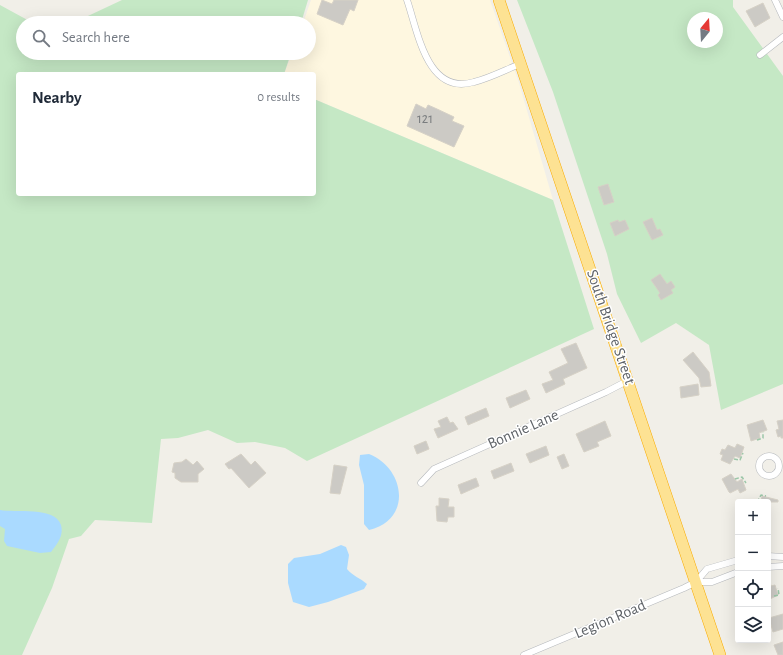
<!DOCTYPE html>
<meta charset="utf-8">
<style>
body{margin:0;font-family:"Alegreya Sans",sans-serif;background:#f2f2f3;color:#1f2937}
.controls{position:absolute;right:12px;bottom:12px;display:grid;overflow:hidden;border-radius:4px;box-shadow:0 4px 16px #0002}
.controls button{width:36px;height:36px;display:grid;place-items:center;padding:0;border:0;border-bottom:1px solid #e0e1e3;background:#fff;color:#1f2937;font:20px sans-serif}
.compass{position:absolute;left:687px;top:12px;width:36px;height:36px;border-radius:50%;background:#fff;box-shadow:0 4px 16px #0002;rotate:18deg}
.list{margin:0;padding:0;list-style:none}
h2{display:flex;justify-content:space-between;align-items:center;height:52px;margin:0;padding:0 16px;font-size:17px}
h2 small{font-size:13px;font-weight:400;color:#747a83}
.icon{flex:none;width:22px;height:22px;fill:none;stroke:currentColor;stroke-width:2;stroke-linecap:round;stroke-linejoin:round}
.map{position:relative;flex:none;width:783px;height:655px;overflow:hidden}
.search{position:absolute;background:#fff;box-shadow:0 4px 16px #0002;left:16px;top:16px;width:300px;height:44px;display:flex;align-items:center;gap:10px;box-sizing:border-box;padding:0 14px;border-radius:22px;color:#747a83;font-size:15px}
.panel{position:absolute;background:#fff;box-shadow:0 4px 16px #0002;left:16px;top:72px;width:300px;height:124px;border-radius:4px}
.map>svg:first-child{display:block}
</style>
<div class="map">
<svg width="783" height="655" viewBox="0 0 783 655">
<rect width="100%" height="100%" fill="#f1efe8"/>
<!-- commercial -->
<path fill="#fef7e0" d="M311 0H490L519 83 553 200 314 99V74H284L292 53H309V23H303Z"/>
<!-- green -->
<path fill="#c5e8c5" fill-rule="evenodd" d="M122 0H308L301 23H73Z
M517 0H733V7L783 76V384L721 410 709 345 676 323 641 343 617 294 607 254 553 92ZM693 18H717V42H693Z
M0 5 33 23H23V53H291L284 74H18V194H314V99L553 200 594 329 307 461 285 448 255 442 237 443 208 430 178 438 161 439 152 523 95 520 81 536 69 539 52 588 22 655H0Z"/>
<!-- water -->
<path fill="#aadaff" d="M369 454C406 469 412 520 369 530L364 524V485L359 465 360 455Z
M0 510C15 513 55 506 61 525 64 536 57 544 51 552L40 553 7 546 4 541 5 529 0 526Z
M341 545 346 547 349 555 347 569C353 576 360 578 367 584L364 589 328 602 309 607 293 602 288 583V564L294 558 320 554Z"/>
<!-- building -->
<path fill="#cccac5" stroke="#d6d1c6" d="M322 0 332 4 334 0H358L354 11 350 9 343 25 317 14Z
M763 3 770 18 755 27 746 11Z
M416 104 426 109 428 105 437 109 454 117 452 121 464 126 454 147 407 126Z
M608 184 614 202 604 205 598 187Z
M652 218 657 230 660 229 663 235 652 240 643 222Z
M618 220 619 222 625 220 629 229 615 236 610 223Z
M660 274 667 284 671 281 675 287 671 290 673 293 661 300 658 295 660 293 651 280Z
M576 343 587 368 563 379 565 384 546 393 542 384 553 380 549 372 568 363 561 349Z
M693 352 709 372 711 386 701 387 699 378 683 360Z
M698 384 699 395 681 398 680 387Z
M526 390 530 399 510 408 506 398Z
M486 408 489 416 468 425 465 417Z
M447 417 450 423 453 422 458 429 438 438 434 429 441 427 438 421Z
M763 420 767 430 759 433 760 438 751 441 747 425Z
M783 420V438H781V436L778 437 776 430 779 429 777 421Z
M605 421 611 436 597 442 599 446 584 452 576 434Z
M426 441 429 449 417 454 414 446Z
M737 444 744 447 740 458 735 456 730 464 721 460 723 455 720 454 722 449 725 450 728 445 735 448Z
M546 446 549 455 530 463 526 454Z
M241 454 251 465 255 461 266 473 249 488 231 468 229 469 225 464Z
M564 454 569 466 562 469 557 457Z
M186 459 193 465 197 461 204 469 198 474V482H181L175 478V473L172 472 174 463 182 462Z
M511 463 514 471 494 479 491 471Z
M334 465 347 467 340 494 330 493Z
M731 474 737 482 742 479 746 490 740 493 738 489 730 493 729 492 722 479Z
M476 478 479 486 461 494 458 485Z
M762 496 778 500V502H761Z
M439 498 449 499 448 507H454V517H448L447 522 437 521 436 506H439Z
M770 582 771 586 775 585 778 595 768 600V583Z
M783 614V629L773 632 769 618Z
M783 642V655H778L774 645Z"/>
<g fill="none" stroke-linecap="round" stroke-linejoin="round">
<defs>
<path id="street" d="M407 0C418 32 427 96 474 82 490 78 505 70 520 64
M775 0 783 17
M760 55 783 37
M759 466a10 10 0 1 1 20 0a10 10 0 1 1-20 0Z
M421 483 434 469 606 392 629 380
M768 556 783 557
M768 567 783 566
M696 582H712L738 572
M524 655 684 588 696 582 707 569 738 560"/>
<path id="highway" d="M499 0 720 655"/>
</defs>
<!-- street casing -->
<use href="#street" stroke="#b5b8bc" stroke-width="7"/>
<!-- highway casing -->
<use href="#highway" stroke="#f9ab00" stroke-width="12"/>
<!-- path -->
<path stroke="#9cc7a9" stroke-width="1.5" stroke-dasharray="4 2" stroke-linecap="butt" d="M757 440 763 438V432
M734 459 740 460 743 453
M735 479 742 477 746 483
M757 502 761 495 766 496
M774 596 779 595 778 588"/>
<!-- street -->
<use href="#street" stroke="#fff" stroke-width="6"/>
<!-- highway -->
<use href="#highway" stroke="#fde293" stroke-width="11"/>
</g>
<g text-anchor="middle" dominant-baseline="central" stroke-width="3" stroke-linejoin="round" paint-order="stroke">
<!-- number labels -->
<g font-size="14" fill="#7a7d7f">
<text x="425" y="119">121</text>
</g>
<!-- street labels -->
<g font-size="16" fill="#5f6368" stroke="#fff">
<text transform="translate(611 327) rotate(71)">South Bridge Street</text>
<text transform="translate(523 429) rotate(-24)">Bonnie Lane</text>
<text transform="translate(610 619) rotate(-23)">Legion Road</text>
</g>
</g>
</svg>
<div class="controls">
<button>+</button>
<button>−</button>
<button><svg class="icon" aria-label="locate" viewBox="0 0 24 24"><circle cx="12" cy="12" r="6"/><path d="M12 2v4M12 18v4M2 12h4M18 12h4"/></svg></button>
<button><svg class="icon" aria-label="layers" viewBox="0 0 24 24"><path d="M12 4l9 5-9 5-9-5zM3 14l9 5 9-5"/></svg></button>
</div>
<svg class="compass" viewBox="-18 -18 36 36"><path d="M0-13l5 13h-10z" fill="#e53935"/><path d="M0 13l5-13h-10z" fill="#747a83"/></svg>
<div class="search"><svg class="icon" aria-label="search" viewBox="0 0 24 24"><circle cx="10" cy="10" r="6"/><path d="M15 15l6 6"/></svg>Search here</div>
<section class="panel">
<h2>Nearby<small>0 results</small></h2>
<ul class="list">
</ul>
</section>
</div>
